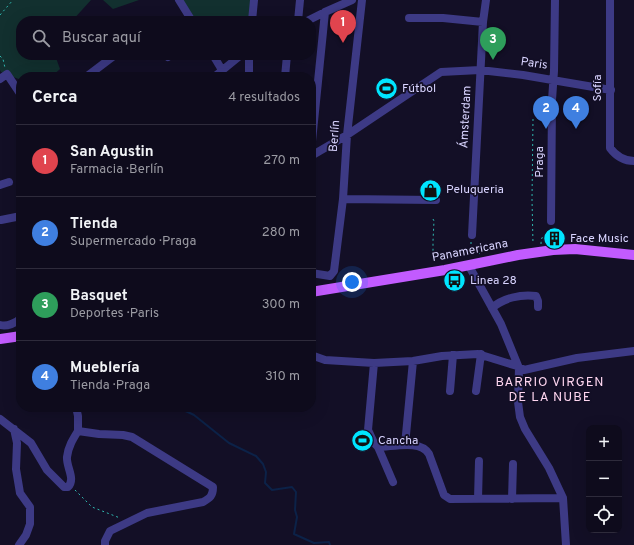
<!DOCTYPE html>
<html lang="es">
<meta charset="utf-8">
<style>
body{margin:0;font-family:Overpass,sans-serif;background:#171425;color:#f1f3f6}
.controls{position:absolute;right:12px;bottom:12px;display:grid;overflow:hidden;border-radius:8px;box-shadow:0 4px 16px #0002}
.controls button{width:36px;height:36px;display:grid;place-items:center;padding:0;border:0;border-bottom:1px solid #2e2b3b;background:#0e0b1c;color:#f1f3f6;font:20px sans-serif}
.you{position:absolute;left:352px;top:282px;width:14px;height:14px;margin:-10px;border:3px solid #fff;border-radius:50%;background:#1a73e8;box-shadow:0 0 0 6px #1a73e833}
.badge{display:grid;place-items:center;width:26px;height:26px;border-radius:50%;background:#0f766e;color:#fff;font-size:13px;font-weight:700}
.pin{position:absolute;translate:-50% -33px;filter:drop-shadow(0 1px 2px #0008)}
.pin::after{content:'';position:absolute;top:21px;width:14px;height:12px;background:inherit;clip-path:polygon(0 0,100% 0,50% 100%)}
.list{margin:0;padding:0;list-style:none}
h2{display:flex;justify-content:space-between;align-items:center;height:52px;margin:0;padding:0 16px;font-size:17px}
h2 small{font-size:13px;font-weight:400;color:#9b9ba3}
.list li{display:grid;grid-template-columns:26px 1fr auto;gap:12px;align-items:center;box-sizing:border-box;height:72px;padding:0 16px;border-top:1px solid #2e2b3b}
.list b{display:block;font-size:15px;white-space:nowrap}
.list p{margin:0;font-size:13px;white-space:nowrap;color:#9b9ba3}
.list em{font-size:13px;font-style:normal;color:#9b9ba3}
.icon{flex:none;width:22px;height:22px;fill:none;stroke:currentColor;stroke-width:2;stroke-linecap:round;stroke-linejoin:round}
.map{position:relative;flex:none;width:634px;height:545px;overflow:hidden}
.search{position:absolute;background:#0e0b1c;box-shadow:0 4px 16px #0002;left:16px;top:16px;width:300px;height:44px;display:flex;align-items:center;gap:10px;box-sizing:border-box;padding:0 14px;border-radius:16px;color:#9b9ba3;font-size:15px}
.panel{position:absolute;background:#0e0b1c;box-shadow:0 4px 16px #0002;left:16px;top:72px;width:300px;height:340px;border-radius:16px}
.map>svg:first-child{display:block}
</style>
<div class="map">
<svg width="634" height="545" viewBox="0 0 634 545">
<rect width="100%" height="100%" fill="#130f26"/>
<!-- green -->
<path fill="#12302f" d="M0 0H91L72 21H21V55H55L60 69 51 77H21V80L1 72 0 70Z
M103 0H139L113 9Z
M179 0H252L250 21H194Z
M383 81 390 82 388 97 381 96Z"/>
<g fill="none" stroke-linecap="round" stroke-linejoin="round">
<!-- stream -->
<path stroke="#0c2248" stroke-width="2" d="M177 407 194 415 229 443 256 456 263 464 266 472 265 483 272 490 292 487 296 492 295 510 297 517 294 534 314 543 329 542 330 545"/>
<!-- path -->
<path stroke="#2fb8b0" stroke-width="1" stroke-dasharray="2 3" stroke-linecap="butt" d="M0 15 13 0
M0 56 3 59 5 68
M533 119 532 199 533 244
M433 219 434 221 433 241V263
M471 242V246L480 254
M541 244C541 237 543 235 550 231L551 228
M75 490 92 507 120 518"/>
<!-- minor -->
<path stroke="#3d3a85" stroke-width="8" d="M179 0 192 21
M610 0V148C616 156 623 161 634 161
M409 18H443L483 22
M252 21 254 0
M298 21 300 0
M307 21 325 12 352 0
M213 55 222 70
M168 57 171 55
M86 77 115 55
M214 77 241 55
M249 77V55
M285 77 287 55
M0 79 7 74 21 95
M311 151 325 12
M311 156 347 135 441 72 480 70 523 75 611 90
M0 185 9 182
M343 199 436 200
M1 220 21 216
M551 221 552 100 554 71 555 0
M472 235 483 22 486 0
M469 266 501 324 519 368 518 402 520 417 525 429 549 468 563 498 566 545
M311 273 330 276 334 271 343 199 347 135 362 0
M492 308C503 298 521 294 536 296L538 301V307
M0 325C7 327 16 323 21 318
M311 355 325 360 374 363 413 361 442 356 478 354 517 366 524 370 577 358 634 351
M374 363 368 430 374 443 378 447 393 482
M450 391 453 355
M476 391 481 354
M76 407 78 416V431L99 434 123 435 132 437 213 487C213 496 210 498 203 502L147 513 110 531 105 541V545
M0 419 31 443 47 470 64 487H68C76 479 66 467 67 457 68 447 73 439 78 431
M14 429 17 443 16 469 20 493 30 507V524L26 535 19 545
M405 445 413 361
M378 447C392 447 421 439 429 454L444 495 450 499 563 498
M478 499 479 461
M512 499 513 464"/>
<!-- major -->
<path stroke="#c25bff" stroke-width="10" d="M311 292 445 270 518 255 553 250 575 249 634 255
M0 339 21 336"/>
</g>
<!-- icons -->
<defs>
<symbol id="stadium-disc" viewBox="-11 -11 22 22"><circle r="9.5" fill="#00e5ff" stroke="#130f26"/><path d="M0-5a6.5 5 0 1 0 0 10a6.5 5 0 1 0 0-10ZM-3.5-1.8h7v3.6h-7Z" fill="#111"/></symbol>
<symbol id="shop-disc" viewBox="-11 -11 22 22"><circle r="9.5" fill="#00e5ff" stroke="#130f26"/><path d="M-5-2.5h2.3a2.7 3.5 0 0 1 5.4 0H5L5.5 6h-11ZM-1.5-2.5h3a1.5 2.3 0 0 0-3 0Z" fill="#111"/></symbol>
<symbol id="building-disc" viewBox="-11 -11 22 22"><circle r="9.5" fill="#00e5ff" stroke="#130f26"/><path d="M-4-6H4V6H1V3H-1V6H-4ZM-2.5-4.3h1.7v1.8h-1.7ZM.8-4.3h1.7v1.8H.8ZM-2.5-1h1.7V.8h-1.7ZM.8-1h1.7V.8H.8Z" fill="#111"/></symbol>
<symbol id="bus-disc" viewBox="-11 -11 22 22"><circle r="9.5" fill="#00e5ff" stroke="#130f26"/><path d="M-5-6H5V4H4V6H2V4H-2V6H-4V4H-5ZM-3.5-4V0h7V-4ZM-3.5 1.2v1.5H-2V1.2ZM2 1.2v1.5H3.5V1.2Z" fill="#111"/></symbol>
</defs>
<g fill-rule="evenodd">
<use href="#stadium-disc" x="374" y="76" width="25" height="25"/>
<use href="#shop-disc" x="418" y="178" width="25" height="25"/>
<use href="#building-disc" x="542" y="226" width="25" height="25"/>
<use href="#bus-disc" x="442" y="268" width="25" height="25"/>
<use href="#stadium-disc" x="350" y="428" width="25" height="25"/>
</g>
<g text-anchor="middle" dominant-baseline="central" stroke-width="3.5" stroke-linejoin="round" paint-order="stroke">
<!-- street labels -->
<g font-size="12" fill="#d9d4ff" stroke="#130f26">
<text transform="translate(534 64) rotate(8)">Paris</text>
<text transform="translate(598 88) rotate(-90)">Sofía</text>
<text transform="translate(466 117) rotate(-87)">Ámsterdam</text>
<text transform="translate(335 136) rotate(-86)">Berlín</text>
<text transform="translate(540 162) rotate(-90)">Praga</text>
<text transform="translate(470 251) rotate(-11)">Panamericana</text>
</g>
<!-- poi labels -->
<g font-size="12" fill="#d9d4ff" stroke="#130f26" text-anchor="start">
<text x="402" y="89">Fútbol</text>
<text x="446" y="190">Peluqueria</text>
<text x="570" y="239">Face Music</text>
<text x="470" y="281">Linea 28</text>
<text x="378" y="441">Cancha</text>
</g>
<!-- neighbourhood labels -->
<g font-size="13" letter-spacing="1" fill="#ffd6f0" stroke="#130f26">
<text x="550" y="383">BARRIO VIRGEN<tspan x="550" dy="15">DE LA NUBE</tspan></text>
</g>
</g>
</svg>
<div class="controls">
<button>+</button>
<button>−</button>
<button><svg class="icon" aria-label="locate" viewBox="0 0 24 24"><circle cx="12" cy="12" r="6"/><path d="M12 2v4M12 18v4M2 12h4M18 12h4"/></svg></button>
</div>
<div class="you"></div>
<div class="pin badge" style="left:343px;top:43px;background:#e0444e">1</div>
<div class="pin badge" style="left:546px;top:129px;background:#3f7fe0">2</div>
<div class="pin badge" style="left:493px;top:60px;background:#2e9e5b">3</div>
<div class="pin badge" style="left:576px;top:129px;background:#3f7fe0">4</div>
<div class="search"><svg class="icon" aria-label="search" viewBox="0 0 24 24"><circle cx="10" cy="10" r="6"/><path d="M15 15l6 6"/></svg>Buscar aquí</div>
<section class="panel">
<h2>Cerca<small>4 resultados</small></h2>
<ul class="list">
<li><span class="badge" style="background:#e0444e">1</span><div><b>San Agustin</b><p>Farmacia · Berlín</p></div><em>270 m</em></li>
<li><span class="badge" style="background:#3f7fe0">2</span><div><b>Tienda</b><p>Supermercado · Praga</p></div><em>280 m</em></li>
<li><span class="badge" style="background:#2e9e5b">3</span><div><b>Basquet</b><p>Deportes · Paris</p></div><em>300 m</em></li>
<li><span class="badge" style="background:#3f7fe0">4</span><div><b>Mueblería</b><p>Tienda · Praga</p></div><em>310 m</em></li>
</ul>
</section>
</div>
